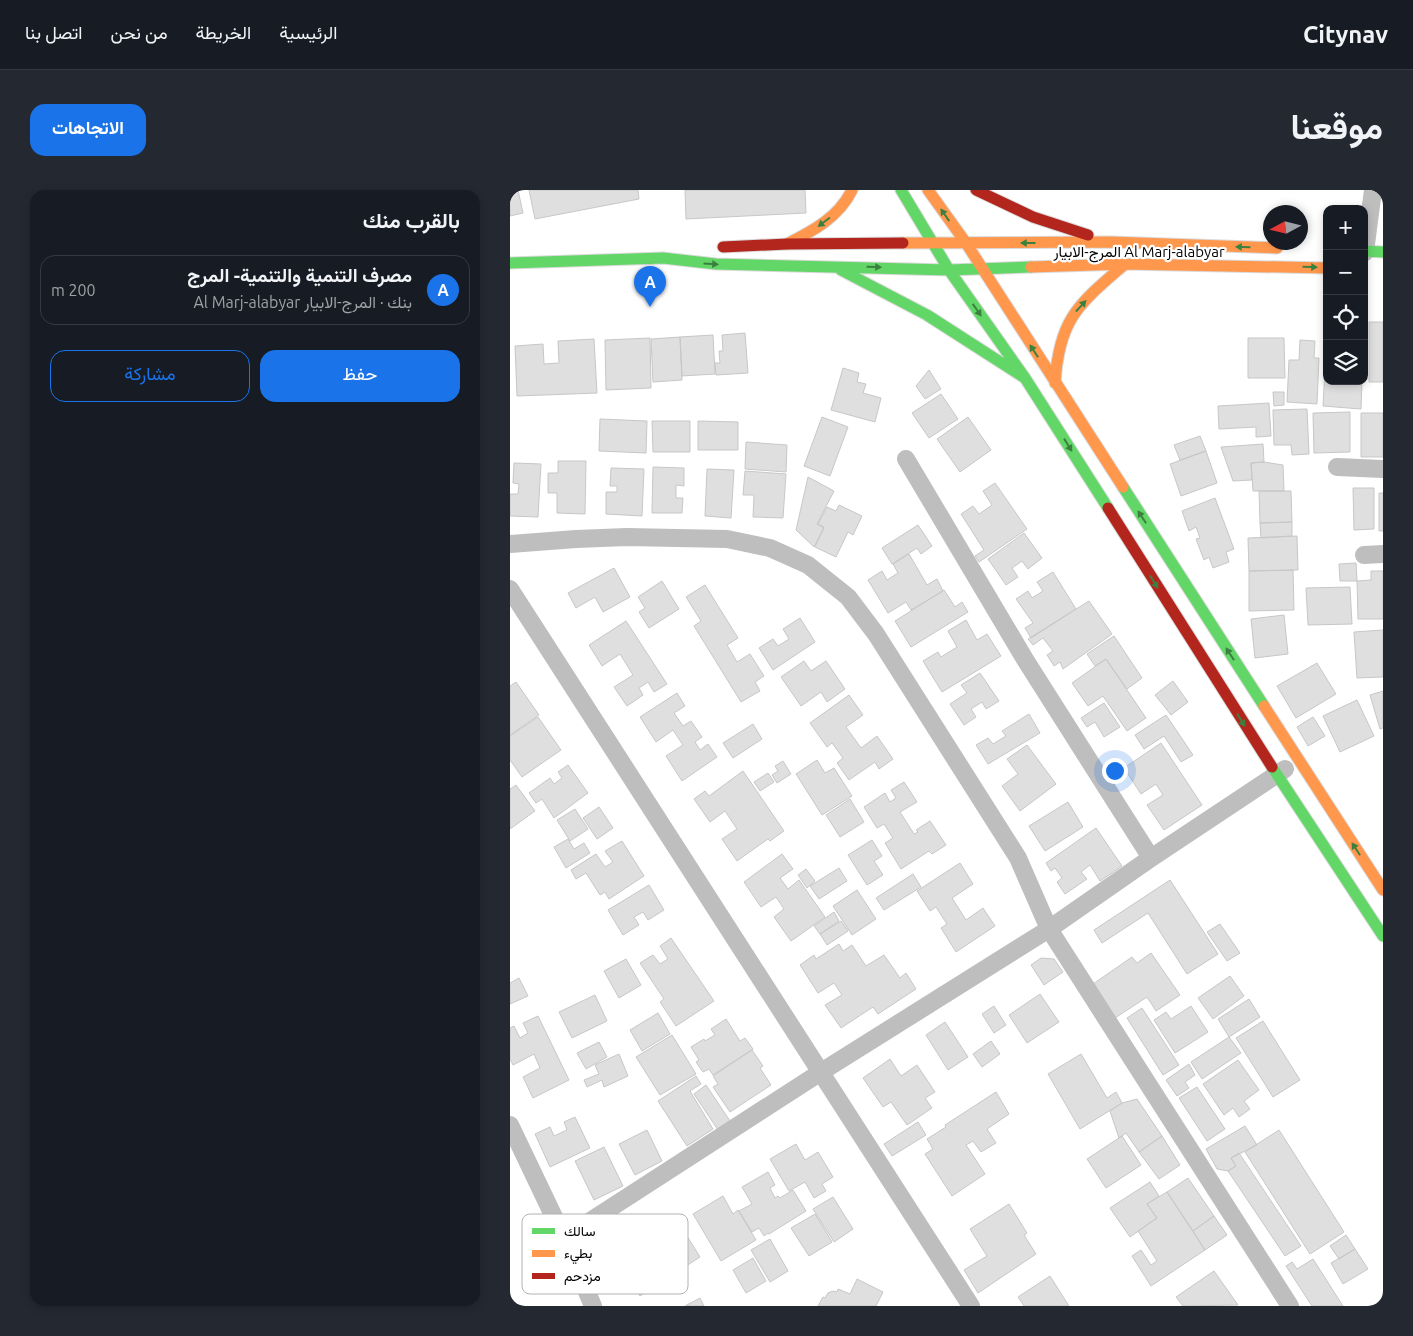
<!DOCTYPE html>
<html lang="ar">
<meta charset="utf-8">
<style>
body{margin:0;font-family:Ubuntu,Vazirmatn,sans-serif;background:#242831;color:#f1f3f6;direction:rtl}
.controls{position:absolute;right:15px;top:15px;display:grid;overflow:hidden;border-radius:10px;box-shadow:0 2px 8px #0003}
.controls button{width:45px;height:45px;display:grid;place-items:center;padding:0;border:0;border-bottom:1px solid #363941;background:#171b24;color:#f1f3f6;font:25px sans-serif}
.compass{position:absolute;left:753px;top:15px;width:45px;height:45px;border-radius:50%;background:#171b24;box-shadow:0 2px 8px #0003;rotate:263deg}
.you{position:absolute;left:604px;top:580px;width:18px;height:18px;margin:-12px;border:4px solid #fff;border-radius:50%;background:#1a73e8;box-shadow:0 0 0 8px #1a73e833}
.badge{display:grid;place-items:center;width:32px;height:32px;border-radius:50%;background:#1a73e8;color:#fff;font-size:16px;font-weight:700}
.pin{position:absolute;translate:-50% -41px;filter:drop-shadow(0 1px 2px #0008)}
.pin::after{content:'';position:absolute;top:26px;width:18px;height:15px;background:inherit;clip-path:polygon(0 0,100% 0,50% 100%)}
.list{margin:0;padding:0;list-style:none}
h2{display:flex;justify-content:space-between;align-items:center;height:65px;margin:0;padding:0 20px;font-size:21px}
h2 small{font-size:16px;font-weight:400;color:#9ea1a6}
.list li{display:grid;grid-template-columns:32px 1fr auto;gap:15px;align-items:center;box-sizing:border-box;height:70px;margin:0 10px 10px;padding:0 10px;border:1px solid #363941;border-radius:15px}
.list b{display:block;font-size:19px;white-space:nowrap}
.list p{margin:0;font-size:16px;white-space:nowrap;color:#9ea1a6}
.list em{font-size:16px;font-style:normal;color:#9ea1a6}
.actions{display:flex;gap:10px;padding:15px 20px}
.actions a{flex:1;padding:11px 0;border:1px solid #1a73e8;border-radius:15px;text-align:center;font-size:18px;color:#1a73e8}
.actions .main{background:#1a73e8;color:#fff}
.icon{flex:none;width:28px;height:28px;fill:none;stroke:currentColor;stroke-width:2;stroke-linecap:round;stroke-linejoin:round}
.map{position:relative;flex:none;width:873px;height:1116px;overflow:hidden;direction:ltr;border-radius:15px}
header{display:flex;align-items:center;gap:30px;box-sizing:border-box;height:70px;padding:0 25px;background:#171b24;border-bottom:1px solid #363941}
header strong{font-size:24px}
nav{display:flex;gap:28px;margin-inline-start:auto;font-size:18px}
.intro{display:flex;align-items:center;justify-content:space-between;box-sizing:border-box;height:120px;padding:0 30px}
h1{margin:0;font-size:35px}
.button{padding:12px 22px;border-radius:15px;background:#1a73e8;color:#fff;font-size:18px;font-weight:700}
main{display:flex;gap:30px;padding:0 30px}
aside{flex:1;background:#171b24;border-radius:15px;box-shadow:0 2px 8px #0003}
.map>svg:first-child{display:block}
</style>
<header>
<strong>Citynav</strong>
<nav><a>الرئيسية</a><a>الخريطة</a><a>من نحن</a><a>اتصل بنا</a></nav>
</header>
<div class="intro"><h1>موقعنا</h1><a class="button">الاتجاهات</a></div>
<main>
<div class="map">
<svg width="873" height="1116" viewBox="0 0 873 1116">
<rect width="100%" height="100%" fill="#fff"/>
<!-- building -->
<path fill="#dfdfdf" stroke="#c7c7c7" d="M0 0H8L13 23 0 26Z
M19 0H128L129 9 25 29Z
M175 0H295L296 23 176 29Z
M859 132H873V192H859Z
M235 143 238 183 206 185 205 173H210L209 161H213L212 145Z
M203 145 205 184 172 186 170 147Z
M170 147 172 190 143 192 141 149Z
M140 148 141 198 96 200 95 150Z
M738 148H774L775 188H738Z
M84 149 87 203 7 206 5 156 33 154 34 174 49 173 48 151Z
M790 150 805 151 804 168H809L807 214 777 212 779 170H789Z
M816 160 817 191H852L851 219 813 216Z
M333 178 349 183 347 192 356 194 353 203 371 208 365 232 321 220Z
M419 180 431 199 415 209 406 196Z
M763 202H774V215L764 216Z
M431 204 448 229 419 248 402 223Z
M759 213 761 246 746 247V237L709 239 708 216Z
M797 219 799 264 782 265 781 255H764L763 220Z
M840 222V262L804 263 803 223Z
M851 223H873V267H851Z
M312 227 338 237 320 286 294 276Z
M458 227 481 260 450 282 427 249Z
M90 229 137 231 136 263 89 261Z
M142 231H180V262H143Z
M188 231 228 232V260H188Z
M690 246 696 261 670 270 664 255Z
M236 252 277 255 276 282 235 279Z
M753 254 754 272 741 273 742 290 723 291 711 257Z
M696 261 707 293 671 306 660 274Z
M48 271H76L75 324 47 323V303H38V283H48Z
M754 272 773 275 774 301H743L741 273Z
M4 273 31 274 28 327 0 326V304H8L9 294 3 293Z
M143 277 174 278V296L166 295V308H173L172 323H142Z
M101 278 134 279 132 326 96 324V302H107V296H100Z
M197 279 224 280 221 328 195 326Z
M235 281 276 284 273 328 243 327 244 305H233Z
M298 287 324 301 307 334 314 338 304 357 286 340Z
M485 293 517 339 469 372 465 366 474 360 451 324 463 316 469 324 482 315 473 301Z
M843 298H864V339L844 340Z
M749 301H781L782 332 750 333Z
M869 303H873V341H869Z
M705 308 724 359 716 362 719 372 703 378 699 367 694 370 686 349 690 348 686 337 679 341 672 321Z
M329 315 352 326 343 345 338 342 326 367 305 357 314 337 308 334 317 317 326 321Z
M782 332V346L751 348 750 333Z
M408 335 422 356 411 364 407 358 382 374 372 358Z
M514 343 532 368 518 379 512 371 502 378 508 387 496 395 478 369Z
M787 346 788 380 739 381 738 348Z
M399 364 417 395 427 389 433 401 401 420 396 412 378 423 358 390 372 381 377 390 388 383 383 374Z
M846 373 847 391H830L829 374Z
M104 378 120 407 93 422 85 407 66 418 58 403Z
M783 380 784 420 739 421V381Z
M861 381H873V429H848L847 391 861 390Z
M543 382 566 419 521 448 515 438 523 433 506 409 518 401 522 408 533 401 527 392Z
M152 391 169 419 139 438 129 422 135 418 128 407Z
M195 395 228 448 217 455 227 472 240 464 254 486 245 492 250 501 231 512 184 436 191 431 176 407Z
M840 397 842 434 798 435 796 398Z
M434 400 445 417 452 412 458 422 401 457 385 431Z
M579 411 602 444 553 479 550 472 544 476 537 465 543 461 533 448 523 455 518 449Z
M774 425 778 464 745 468 741 429Z
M290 428 305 452 263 480 249 458 263 449 268 456 279 449 273 439Z
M456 430 467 450 477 444 491 466 432 502 413 471 428 462 431 467 447 457 438 441Z
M116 431 157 494 144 502 138 492 129 498 133 505 117 516 104 497 123 485 110 464 92 476 79 455Z
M873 440V487L847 488 844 442Z
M604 446 632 488 617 499 596 469 585 476 577 464Z
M596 469 636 528 617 541 593 506 578 516 562 493Z
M294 471 301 481 316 471 335 499 317 512 311 502 291 516 271 487Z
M807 473 826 504 786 528 767 496Z
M470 483 489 511 476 519 472 512 461 519 466 527 454 535 440 514 457 503 451 495Z
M663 491 678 512 661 525 645 505Z
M6 492 29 525 0 545V496Z
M873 501V538L870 539 860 505Z
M167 503 175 516 164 523 173 536 181 531 192 547 185 552 190 560 198 554 207 567 172 591 156 566 173 555 163 540 146 552 130 527Z
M339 505 353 525 336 537 351 558 367 546 383 569 369 579 365 572 339 590 327 573 333 568 322 553 317 557 300 533Z
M847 510 864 546 830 562 813 526Z
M594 513 610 537 594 547 585 532 577 537 571 528Z
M519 524 530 543 478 574 466 555 478 548 483 554 496 546 492 541Z
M656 525 683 565 671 572 654 546 634 559 625 545Z
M28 527 51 560 12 587 0 570V546Z
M803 527 815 546 798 556 787 537Z
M243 534 252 549 223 568 213 553Z
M651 553 692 615 654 640 637 615 653 605 646 594 631 604 614 578Z
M517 555 546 594 510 621 492 596 508 584 497 569Z
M307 570 315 583 324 578 342 606 312 625 286 584Z
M273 571 281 584 267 593 262 585 268 581 265 576Z
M58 575 78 603 44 628 32 609 26 613 19 603 40 588 44 594 52 588 48 582Z
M233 581 274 641 260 651 258 649 227 671 212 649 227 639 215 621 200 632 184 609 195 601 199 606Z
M258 583 264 592 250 601 244 592Z
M394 592 407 612 390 622 404 644 408 642 406 640 420 631 436 655 422 664 419 661 391 679 375 653 383 648 374 634 367 638 354 617 375 603 380 612 386 608 381 600Z
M6 595 25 621 0 639V599Z
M340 609 354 632 330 647 316 625Z
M558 612 573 637 535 661 519 636Z
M89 617 103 638 87 649 73 628Z
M65 619 78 639 60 651 47 630Z
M586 638 612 676 590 691 580 675 571 682 577 689 555 704 547 692 552 688 545 678 541 681 536 673Z
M58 649 64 659 74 653 80 663 56 678 44 657Z
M362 650 372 666 364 671 373 685 357 695 338 665Z
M112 651 134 686 99 709 95 702 90 705 76 683 66 689 61 680 86 664 95 677 103 672 95 661Z
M272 664 283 679 270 688 278 699 289 690 315 727 281 751 264 727 274 719 266 707 251 717 234 692Z
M450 673 463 694 442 708 456 730 473 718 485 736 446 762 431 738 437 734 426 717 420 721 407 701Z
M329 678 337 691 309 709 300 696Z
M296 679 305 691 297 698 288 685Z
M403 684 411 697 374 720 366 708Z
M660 690 708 764 677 784 638 723 592 753 584 740Z
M139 695 154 720 138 730 133 722 124 727 129 735 113 745 98 720Z
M347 700 366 729 342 745 323 716Z
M324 722 329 731 310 744 304 736Z
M331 731 338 741 317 755 310 744Z
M710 734 730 763 717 771 697 742Z
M161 748 204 811 166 836 150 812 154 809 130 773 143 765 150 774 158 769 150 756Z
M329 754 333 761 342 755 356 776 374 765 390 788 396 783 406 799 368 824 363 817 331 838 315 815 332 805 324 793 308 803 290 775 304 765 306 769Z
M641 763 670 805 646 821 637 807 605 828 583 794 622 767 627 773Z
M531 768 544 769 553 782 534 795 521 775Z
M116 769 131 795 109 808 94 781Z
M720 786 734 806 703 829 688 808Z
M9 788 18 806 0 814V793Z
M530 804 549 832 517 853 499 825Z
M85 805 97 831 62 848 49 822Z
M739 809 750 827 719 847 708 829Z
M484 816 496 835 484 843 472 824Z
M681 816 698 842 665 863 644 830 656 822 661 829Z
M632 818 669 875 653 885 617 828Z
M148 823 160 844 132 861 120 840Z
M28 826 59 890 23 908 13 887 30 878 24 864 3 875 0 869V838L4 836 10 848 18 843 13 833Z
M216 829 230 851 235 848 243 859 203 885 199 879 193 882 186 872 189 870 181 857 194 849 195 851 205 845 201 839Z
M753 831 790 890 763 907 726 848Z
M435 832 458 867 438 880 416 845Z
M162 845 186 884 150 905 126 867Z
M719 847 731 863 692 889 681 872Z
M481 851 490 864 472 877 463 864Z
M89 852 97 867 76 879 67 863Z
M242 860 253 876 250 878 261 895 220 922 203 897 208 894 203 886Z
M109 864 118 886 94 897 92 890 77 897 74 890 89 884 85 875Z
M571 864 597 908 606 902 612 913 570 939 538 884Z
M380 869 391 886 407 875 425 902 415 908 422 918 397 935 381 912 373 917 353 888Z
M728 870 749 900 734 911 740 919 729 927 723 918 714 925 693 894Z
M679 874 685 885 675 892 679 898 667 906 656 890Z
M186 886 191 894 180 901 203 939 177 956 148 911Z
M196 895 220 931 208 940 184 904Z
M687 897 715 939 697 951 669 908Z
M486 902 499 924 477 939 486 953 471 962 463 951 456 955 475 984 442 1006 415 964 423 959 417 949 436 937 435 935Z
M627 909 652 946 629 962 616 943 609 948 600 921 612 913Z
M65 927 80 958 40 977 25 944 40 937 44 946 57 940 54 932Z
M408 932 416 945 382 966 374 954Z
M735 936 747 955 721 968 726 976 718 981 707 979 696 959Z
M137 940 152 971 125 985 109 954Z
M769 940 834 1042 800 1064 735 962Z
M612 946 631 975 596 998 577 969Z
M652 946 670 975 649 989 629 962Z
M286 954 295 970 308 962 323 987 312 994 316 1001 304 1008 295 992 279 1001 260 969Z
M94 957 113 996 84 1010 65 971Z
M729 963 791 1056 775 1066 718 981 726 976 721 968Z
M258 982 265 995 260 998 265 1008 268 1006 270 1008 283 1000 296 1021 259 1044 258 1043 254 1046 249 1038 242 1042 229 1021 242 1014 232 997Z
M678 988 704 1026 683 1041 657 1002Z
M640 992 649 1006 637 1014 647 1028 620 1047 600 1018Z
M657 1002 695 1060 641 1096 622 1066 631 1060 641 1075 647 1071 628 1041 647 1028 637 1014Z
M213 1006 223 1024 228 1020 246 1050 211 1071 183 1024Z
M323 1007 343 1039 324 1052 303 1019Z
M499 1014 517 1043 514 1045 526 1064 468 1103 454 1080 477 1066 460 1039Z
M305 1024 322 1052 299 1066 281 1038Z
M704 1026 717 1045 695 1060 683 1041Z
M167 1030 190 1067 130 1106 121 1091 125 1088 118 1076 107 1083 100 1072 128 1054 139 1071 154 1061 143 1045Z
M836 1045 845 1059 829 1069 820 1056Z
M260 1049 278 1081 260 1092 241 1060Z
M845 1059 858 1079 833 1094 821 1073Z
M243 1068 256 1091 236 1103 223 1080Z
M803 1069 833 1116H802L776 1076 782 1072 787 1079Z
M704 1081 728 1115 673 1116 666 1107Z
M540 1086 559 1116H514L508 1107Z
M347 1089 373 1102 366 1116H308L313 1107 315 1108 318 1103 323 1101 327 1102 328 1099 340 1104Z
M190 1108 194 1116H175Z"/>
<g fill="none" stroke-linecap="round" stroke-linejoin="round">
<defs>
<path id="fast" d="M391 0 439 80 515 188 598 318
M854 61 873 62
M0 73 153 68 206 74 439 80 521 77
M331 80 417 125 515 188
M613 297 754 516
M762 577 873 746"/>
<path id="slow" d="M418 0 456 53 613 297
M393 53 601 52 767 58
M277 54C303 41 329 27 342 0
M521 77 615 74 817 78
M545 193C549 128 569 114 615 74
M754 516 873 700"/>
<path id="jam" d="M466 0 523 27 578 45
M213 57 277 54 393 53
M598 318 762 577"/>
</defs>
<!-- fast casing -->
<use href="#fast" stroke="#dbdbdb" stroke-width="13"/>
<!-- slow casing -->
<use href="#slow" stroke="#dbdbdb" stroke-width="13"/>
<!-- jam casing -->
<use href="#jam" stroke="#dbdbdb" stroke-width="13"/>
<!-- street -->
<path stroke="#bebebe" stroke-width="18" d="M855 62 863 0
M396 269 516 471 641 668
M827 277 873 279
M0 354 66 349 117 347 217 349 260 358 298 375 338 407 366 444 508 668 539 739 780 1116
M854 365 873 364
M0 399 461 1116
M0 935 54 1048
M83 1116 54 1048 311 882 539 739 641 668 775 579"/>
<!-- fast -->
<use href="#fast" stroke="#63d668" stroke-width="11"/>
<!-- slow -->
<use href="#slow" stroke="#ff974d" stroke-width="11"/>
<!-- jam -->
<use href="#jam" stroke="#b3261e" stroke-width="11"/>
</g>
<!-- one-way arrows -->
<defs><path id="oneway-solid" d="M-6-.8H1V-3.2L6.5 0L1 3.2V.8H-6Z" transform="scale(1.25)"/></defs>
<g fill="#3b803e">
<use href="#oneway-solid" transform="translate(435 25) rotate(-125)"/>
<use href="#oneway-solid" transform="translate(314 32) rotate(143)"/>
<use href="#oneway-solid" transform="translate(518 53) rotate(180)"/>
<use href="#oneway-solid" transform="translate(733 57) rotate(-178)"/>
<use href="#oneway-solid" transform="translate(201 74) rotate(3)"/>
<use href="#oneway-solid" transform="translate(364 77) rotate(2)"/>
<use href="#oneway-solid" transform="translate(800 77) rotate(1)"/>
<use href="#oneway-solid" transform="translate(571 116) rotate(-47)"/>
<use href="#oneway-solid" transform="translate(467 120) rotate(55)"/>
<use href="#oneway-solid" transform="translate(524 161) rotate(-123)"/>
<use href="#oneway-solid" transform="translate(558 255) rotate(58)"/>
<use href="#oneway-solid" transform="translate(632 327) rotate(-123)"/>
<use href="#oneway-solid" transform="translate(644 392) rotate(58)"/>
<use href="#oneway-solid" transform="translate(720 464) rotate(-123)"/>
<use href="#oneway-solid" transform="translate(731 530) rotate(58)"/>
<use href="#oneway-solid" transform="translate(846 659) rotate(-123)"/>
</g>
<g text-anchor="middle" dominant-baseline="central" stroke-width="4.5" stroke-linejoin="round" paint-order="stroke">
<!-- street labels -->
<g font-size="15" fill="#000" stroke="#fff">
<text x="629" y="61">المرج-الابيار Al Marj-alabyar</text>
</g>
</g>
<!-- legend -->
<rect x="12" y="1024" width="166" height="80" rx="8" fill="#fff" stroke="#b2b2b2" stroke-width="1"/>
<rect x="22" y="1038" width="23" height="6" fill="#63d668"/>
<rect x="22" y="1060" width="23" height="7" fill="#ff974d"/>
<rect x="22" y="1083" width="23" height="6" fill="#b3261e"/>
<g font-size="14" fill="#000">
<text x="54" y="1046">سالك</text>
<text x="54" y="1068">بطيء</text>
<text x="54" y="1091">مزدحم</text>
</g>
</svg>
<div class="controls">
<button>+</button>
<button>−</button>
<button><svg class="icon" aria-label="locate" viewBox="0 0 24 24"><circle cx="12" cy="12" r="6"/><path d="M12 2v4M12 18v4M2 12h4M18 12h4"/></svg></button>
<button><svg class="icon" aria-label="layers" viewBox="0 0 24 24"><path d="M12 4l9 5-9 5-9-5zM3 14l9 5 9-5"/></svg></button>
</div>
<svg class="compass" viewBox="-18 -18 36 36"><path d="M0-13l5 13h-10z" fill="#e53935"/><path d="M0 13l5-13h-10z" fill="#9ea1a6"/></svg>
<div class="you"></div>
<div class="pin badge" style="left:140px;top:117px">A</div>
</div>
<aside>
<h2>بالقرب منك<small></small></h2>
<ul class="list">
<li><span class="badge">A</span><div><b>مصرف التنمية والتنمية- المرج</b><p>بنك · المرج-الابيار Al Marj-alabyar</p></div><em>200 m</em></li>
</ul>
<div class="actions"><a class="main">حفظ</a><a>مشاركة</a></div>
</aside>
</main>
